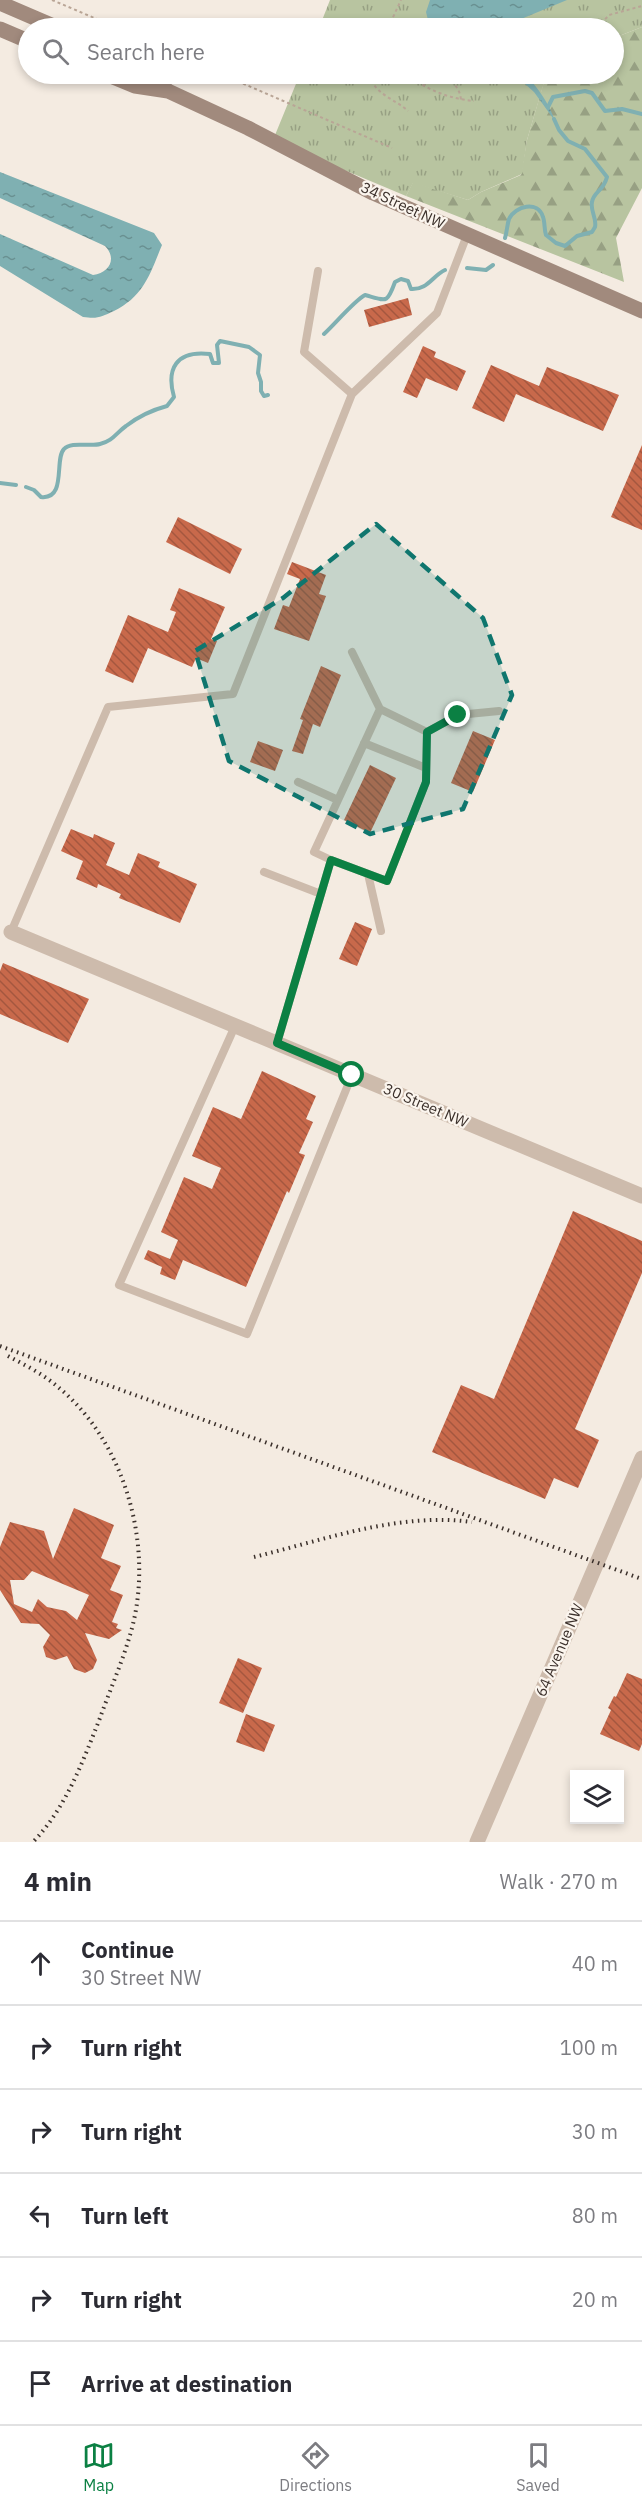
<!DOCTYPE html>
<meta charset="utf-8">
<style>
body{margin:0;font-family:"IBM Plex Sans",sans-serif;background:#f2f2f3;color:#2b2b33}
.controls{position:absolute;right:18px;bottom:18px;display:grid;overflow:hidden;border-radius:0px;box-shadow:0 3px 9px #0003}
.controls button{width:54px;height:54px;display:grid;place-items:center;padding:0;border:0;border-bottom:2px solid #e1e1e2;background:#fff;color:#2b2b33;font:30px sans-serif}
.stop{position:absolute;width:18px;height:18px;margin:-14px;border:4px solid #0b8043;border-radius:50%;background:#fff}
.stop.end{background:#0b8043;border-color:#fff;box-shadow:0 2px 6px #0008}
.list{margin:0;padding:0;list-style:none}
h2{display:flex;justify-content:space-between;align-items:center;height:78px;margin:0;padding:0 24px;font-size:26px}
h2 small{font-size:20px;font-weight:400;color:#7c7c81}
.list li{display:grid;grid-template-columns:39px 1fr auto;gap:18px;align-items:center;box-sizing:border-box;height:84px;padding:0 24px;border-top:2px solid #e1e1e2}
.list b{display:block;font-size:22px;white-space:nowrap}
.list p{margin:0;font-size:20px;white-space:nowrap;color:#7c7c81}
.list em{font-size:20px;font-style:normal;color:#7c7c81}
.icon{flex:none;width:33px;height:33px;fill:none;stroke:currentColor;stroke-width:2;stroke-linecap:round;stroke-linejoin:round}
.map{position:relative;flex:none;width:642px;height:1842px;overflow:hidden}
.search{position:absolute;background:#fff;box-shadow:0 3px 9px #0003;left:18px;right:18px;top:18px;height:66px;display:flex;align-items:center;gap:15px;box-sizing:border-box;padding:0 21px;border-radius:33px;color:#7c7c81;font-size:22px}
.sheet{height:582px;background:#fff}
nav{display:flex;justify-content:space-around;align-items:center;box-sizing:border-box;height:84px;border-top:2px solid #e1e1e2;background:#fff;font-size:16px;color:#7c7c81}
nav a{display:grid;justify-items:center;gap:3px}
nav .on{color:#0b8043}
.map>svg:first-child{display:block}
</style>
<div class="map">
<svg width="642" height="1842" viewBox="0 0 642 1842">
<defs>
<pattern id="forest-firs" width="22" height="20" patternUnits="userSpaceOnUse" patternTransform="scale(1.5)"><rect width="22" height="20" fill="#b8c4a0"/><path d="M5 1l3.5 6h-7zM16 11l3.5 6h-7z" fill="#97a083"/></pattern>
<pattern id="park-tufts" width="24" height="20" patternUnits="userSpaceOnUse" patternTransform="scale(1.5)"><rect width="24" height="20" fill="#b8c4a0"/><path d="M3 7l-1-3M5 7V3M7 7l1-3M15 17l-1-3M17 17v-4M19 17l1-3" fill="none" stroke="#97a083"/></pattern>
<pattern id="water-ripples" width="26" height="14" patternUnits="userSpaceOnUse" patternTransform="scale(1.5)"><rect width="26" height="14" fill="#7fb0b2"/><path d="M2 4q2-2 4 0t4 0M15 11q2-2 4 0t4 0" fill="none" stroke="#699091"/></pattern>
<pattern id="building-back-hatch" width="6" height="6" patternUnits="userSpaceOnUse" patternTransform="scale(1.5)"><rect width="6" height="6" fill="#c8694b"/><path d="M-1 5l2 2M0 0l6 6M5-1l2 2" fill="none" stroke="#a4573f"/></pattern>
</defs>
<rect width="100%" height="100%" fill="#f4ebe1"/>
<!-- forest -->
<path fill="url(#forest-firs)" d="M642 27V188L616 238 624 282 406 196 413 182 468 200 481 192 521 175 527 140 546 75 549 74H614V38Z"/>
<!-- park -->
<path fill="url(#park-tufts)" d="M330 0H642V27L614 38V28H319Z
M300 74H549L546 76 527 140 522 174 481 192 468 200 413 183 406 196 273 140Z"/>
<!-- water -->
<path fill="url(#water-ripples)" d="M430 0H567L509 24 507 28H430L426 12Z
M514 74H525C538 88 549 103 555 121L534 92Z
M0 172 154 233 162 245C150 274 144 296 114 311 101 317 98 319 83 317L0 266V234L93 275C110 273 117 258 105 246L0 198Z"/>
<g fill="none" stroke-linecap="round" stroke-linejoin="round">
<!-- stream -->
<path stroke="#7fb0b2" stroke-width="4" d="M548 107 553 97 585 91 592 93 605 111 622 109 642 114
M505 238C507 232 507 225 509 219 515 206 538 200 543 217 545 222 544 229 546 235L556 243 565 246 577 236 592 232 595 227C597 218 590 211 592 202 594 191 603 192 607 177L585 149 568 141 559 130 554 119
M467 268 486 270 493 265
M324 334C335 324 354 301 365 295 387 301 387 304 395 282L401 279 408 281 411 289C428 290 432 276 445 270
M0 483 16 485
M26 487 34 490 41 497C67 500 54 459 64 449 71 441 90 447 100 444 113 441 116 433 126 426 139 416 152 410 167 406L174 397C166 369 176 350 210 354L213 363H219L217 345 220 341 249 347 260 355 258 373 261 382V391L264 396 268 395"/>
</g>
<!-- building -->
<path fill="url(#building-back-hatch)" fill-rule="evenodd" d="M408 298 412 315 369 327 364 310Z
M423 346 436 352 434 357 466 371 457 391 426 378 417 398 403 392Z
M491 365 539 386 547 367 619 395 603 431 516 394 504 422 472 408Z
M642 445V530L611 517Z
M178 517 242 549 230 574 166 542Z
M292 562 326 575 319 594 326 596 309 641 274 629 283 605 289 607 300 579 287 574Z
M179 588 225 607 211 639 217 641 208 663 196 658 192 667 148 648 133 683 105 671 128 615 168 632 176 612 170 610Z
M321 666 341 675 320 727 313 724 303 754 292 751 303 720 300 719Z
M473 731 495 740 473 792 451 783Z
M258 741 283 750 275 771 250 762Z
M370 765 396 778 370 833 344 820Z
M71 829 93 838 94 834 115 843 106 865 129 875 138 853 160 862 158 867 197 884 180 923 119 898 121 894 98 884 97 888 76 879 83 861 61 851Z
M355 922 372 929 357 966 339 959Z
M3 963 89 999 68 1043 0 1014V971Z
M262 1071 316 1096 306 1119 313 1122 299 1153 305 1155 289 1193 287 1191 246 1287 183 1260 175 1280 160 1274 162 1267 144 1259 148 1250 170 1259 178 1240 161 1232 184 1177 212 1189 221 1168 192 1156 213 1107 241 1119Z
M573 1211 642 1241V1273L575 1429 599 1440 578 1488 554 1478 545 1499 432 1452 461 1385 494 1399Z
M74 1508 114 1525 101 1558 121 1566 110 1590 123 1595 112 1622 118 1624 116 1628 122 1630 109 1639 85 1633 97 1660 93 1669 85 1673 74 1669 67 1656 55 1660 46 1657 43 1647 50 1635 39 1624 21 1623 0 1590V1547L10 1522 44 1531 53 1559ZM32 1571 89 1595 77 1620 66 1611 47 1607 38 1599 32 1612 14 1604 10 1580H24Z
M238 1658 262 1668 243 1713 219 1703Z
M627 1673 642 1679V1744L639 1751 600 1734 611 1710 608 1708 614 1696 616 1697Z
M246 1714 275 1725 264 1752 236 1742Z"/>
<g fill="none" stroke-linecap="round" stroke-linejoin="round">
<!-- path -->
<path stroke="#b9a596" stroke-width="2" stroke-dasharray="3 3" stroke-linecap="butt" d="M52 0 118 28
M388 28 401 0
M597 28 609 15 642 6
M221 74 392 148
M372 74C369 92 397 100 408 111
M408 74C425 90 451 99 474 101
M423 85C439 72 459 79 461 100"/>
<!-- lane -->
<path stroke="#cdbbac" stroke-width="8" d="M318 271 304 352 352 394 437 313 467 235
M352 652 380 709 427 732
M364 743 426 768
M298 782 338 800
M331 860 314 852 380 709
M264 872 321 894
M368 874 381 931
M11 932 108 707 233 694 352 394
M235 1026 119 1285 247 1334 352 1075
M277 1043 331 860 387 881 426 782 427 732 458 715 499 711"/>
<!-- street -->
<path stroke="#cdbbac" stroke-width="15" d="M11 932 642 1196
M477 1842 642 1458"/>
<!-- secondary -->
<path stroke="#a18a7d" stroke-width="15" d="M0 3 58 28
M0 29 28 41
M106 74 135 86 168 91 248 128 373 193 642 311
M149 74 168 91"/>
<!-- rail -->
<path stroke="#3b302b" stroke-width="4" stroke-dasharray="1.5 4.5" stroke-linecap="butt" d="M0 1346 642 1579
M8 1356C25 1365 43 1374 58 1387 124 1441 153 1542 133 1624 125 1656 111 1687 100 1718 83 1761 66 1808 33 1842
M254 1557C324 1540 399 1512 472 1522"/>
</g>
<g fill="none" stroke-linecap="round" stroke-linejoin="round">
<!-- route -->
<path stroke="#0b8043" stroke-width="8" d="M352 1075 277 1043 331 860 387 881 426 782 427 732 458 715"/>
</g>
<!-- marked area -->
<path fill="#0f766e" fill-opacity="0.2" stroke="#0f766e" stroke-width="4.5" stroke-dasharray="12 8" stroke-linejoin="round" d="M376 524 483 618 512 695 463 809 370 834 229 761 195 651 283 598Z"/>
<g text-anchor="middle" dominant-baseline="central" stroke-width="4.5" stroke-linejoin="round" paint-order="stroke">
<!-- street labels -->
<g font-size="15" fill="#3b302b" stroke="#fbf5ee">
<text transform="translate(403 205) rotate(25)">34 Street NW</text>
<text transform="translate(426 1105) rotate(23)">30 Street NW</text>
<text transform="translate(559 1650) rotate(-67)">64 Avenue NW</text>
</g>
</g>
</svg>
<div class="controls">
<button><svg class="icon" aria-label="layers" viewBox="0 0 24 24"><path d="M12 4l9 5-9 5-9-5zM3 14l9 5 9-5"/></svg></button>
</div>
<div class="stop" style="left:352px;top:1075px"></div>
<div class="stop end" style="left:458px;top:715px"></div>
<div class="search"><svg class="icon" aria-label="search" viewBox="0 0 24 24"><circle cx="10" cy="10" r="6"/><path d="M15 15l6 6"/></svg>Search here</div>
</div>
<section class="sheet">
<h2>4 min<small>Walk · 270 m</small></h2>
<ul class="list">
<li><svg class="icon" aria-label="ahead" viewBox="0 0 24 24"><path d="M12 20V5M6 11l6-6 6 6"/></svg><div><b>Continue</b><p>30 Street NW</p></div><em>40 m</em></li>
<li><svg class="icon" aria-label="right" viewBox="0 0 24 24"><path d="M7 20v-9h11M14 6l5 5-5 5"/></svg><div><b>Turn right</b></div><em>100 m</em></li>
<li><svg class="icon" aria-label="right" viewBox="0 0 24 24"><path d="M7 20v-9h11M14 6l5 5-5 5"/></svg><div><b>Turn right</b></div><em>30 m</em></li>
<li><svg class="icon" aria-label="left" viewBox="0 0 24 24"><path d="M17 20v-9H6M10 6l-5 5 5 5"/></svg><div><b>Turn left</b></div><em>80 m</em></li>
<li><svg class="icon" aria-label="right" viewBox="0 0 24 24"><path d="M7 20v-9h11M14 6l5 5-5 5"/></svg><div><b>Turn right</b></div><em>20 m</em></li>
<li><svg class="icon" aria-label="arrive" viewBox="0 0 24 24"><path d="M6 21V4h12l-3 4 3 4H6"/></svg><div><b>Arrive at destination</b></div></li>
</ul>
</section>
<nav>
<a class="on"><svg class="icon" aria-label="map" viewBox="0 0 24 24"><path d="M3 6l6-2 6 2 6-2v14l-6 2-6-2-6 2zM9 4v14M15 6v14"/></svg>Map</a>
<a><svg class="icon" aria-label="directions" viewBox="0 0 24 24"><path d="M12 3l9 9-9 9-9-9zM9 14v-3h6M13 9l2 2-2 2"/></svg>Directions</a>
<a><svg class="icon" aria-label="saved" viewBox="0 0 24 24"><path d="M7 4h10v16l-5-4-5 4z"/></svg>Saved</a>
</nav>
